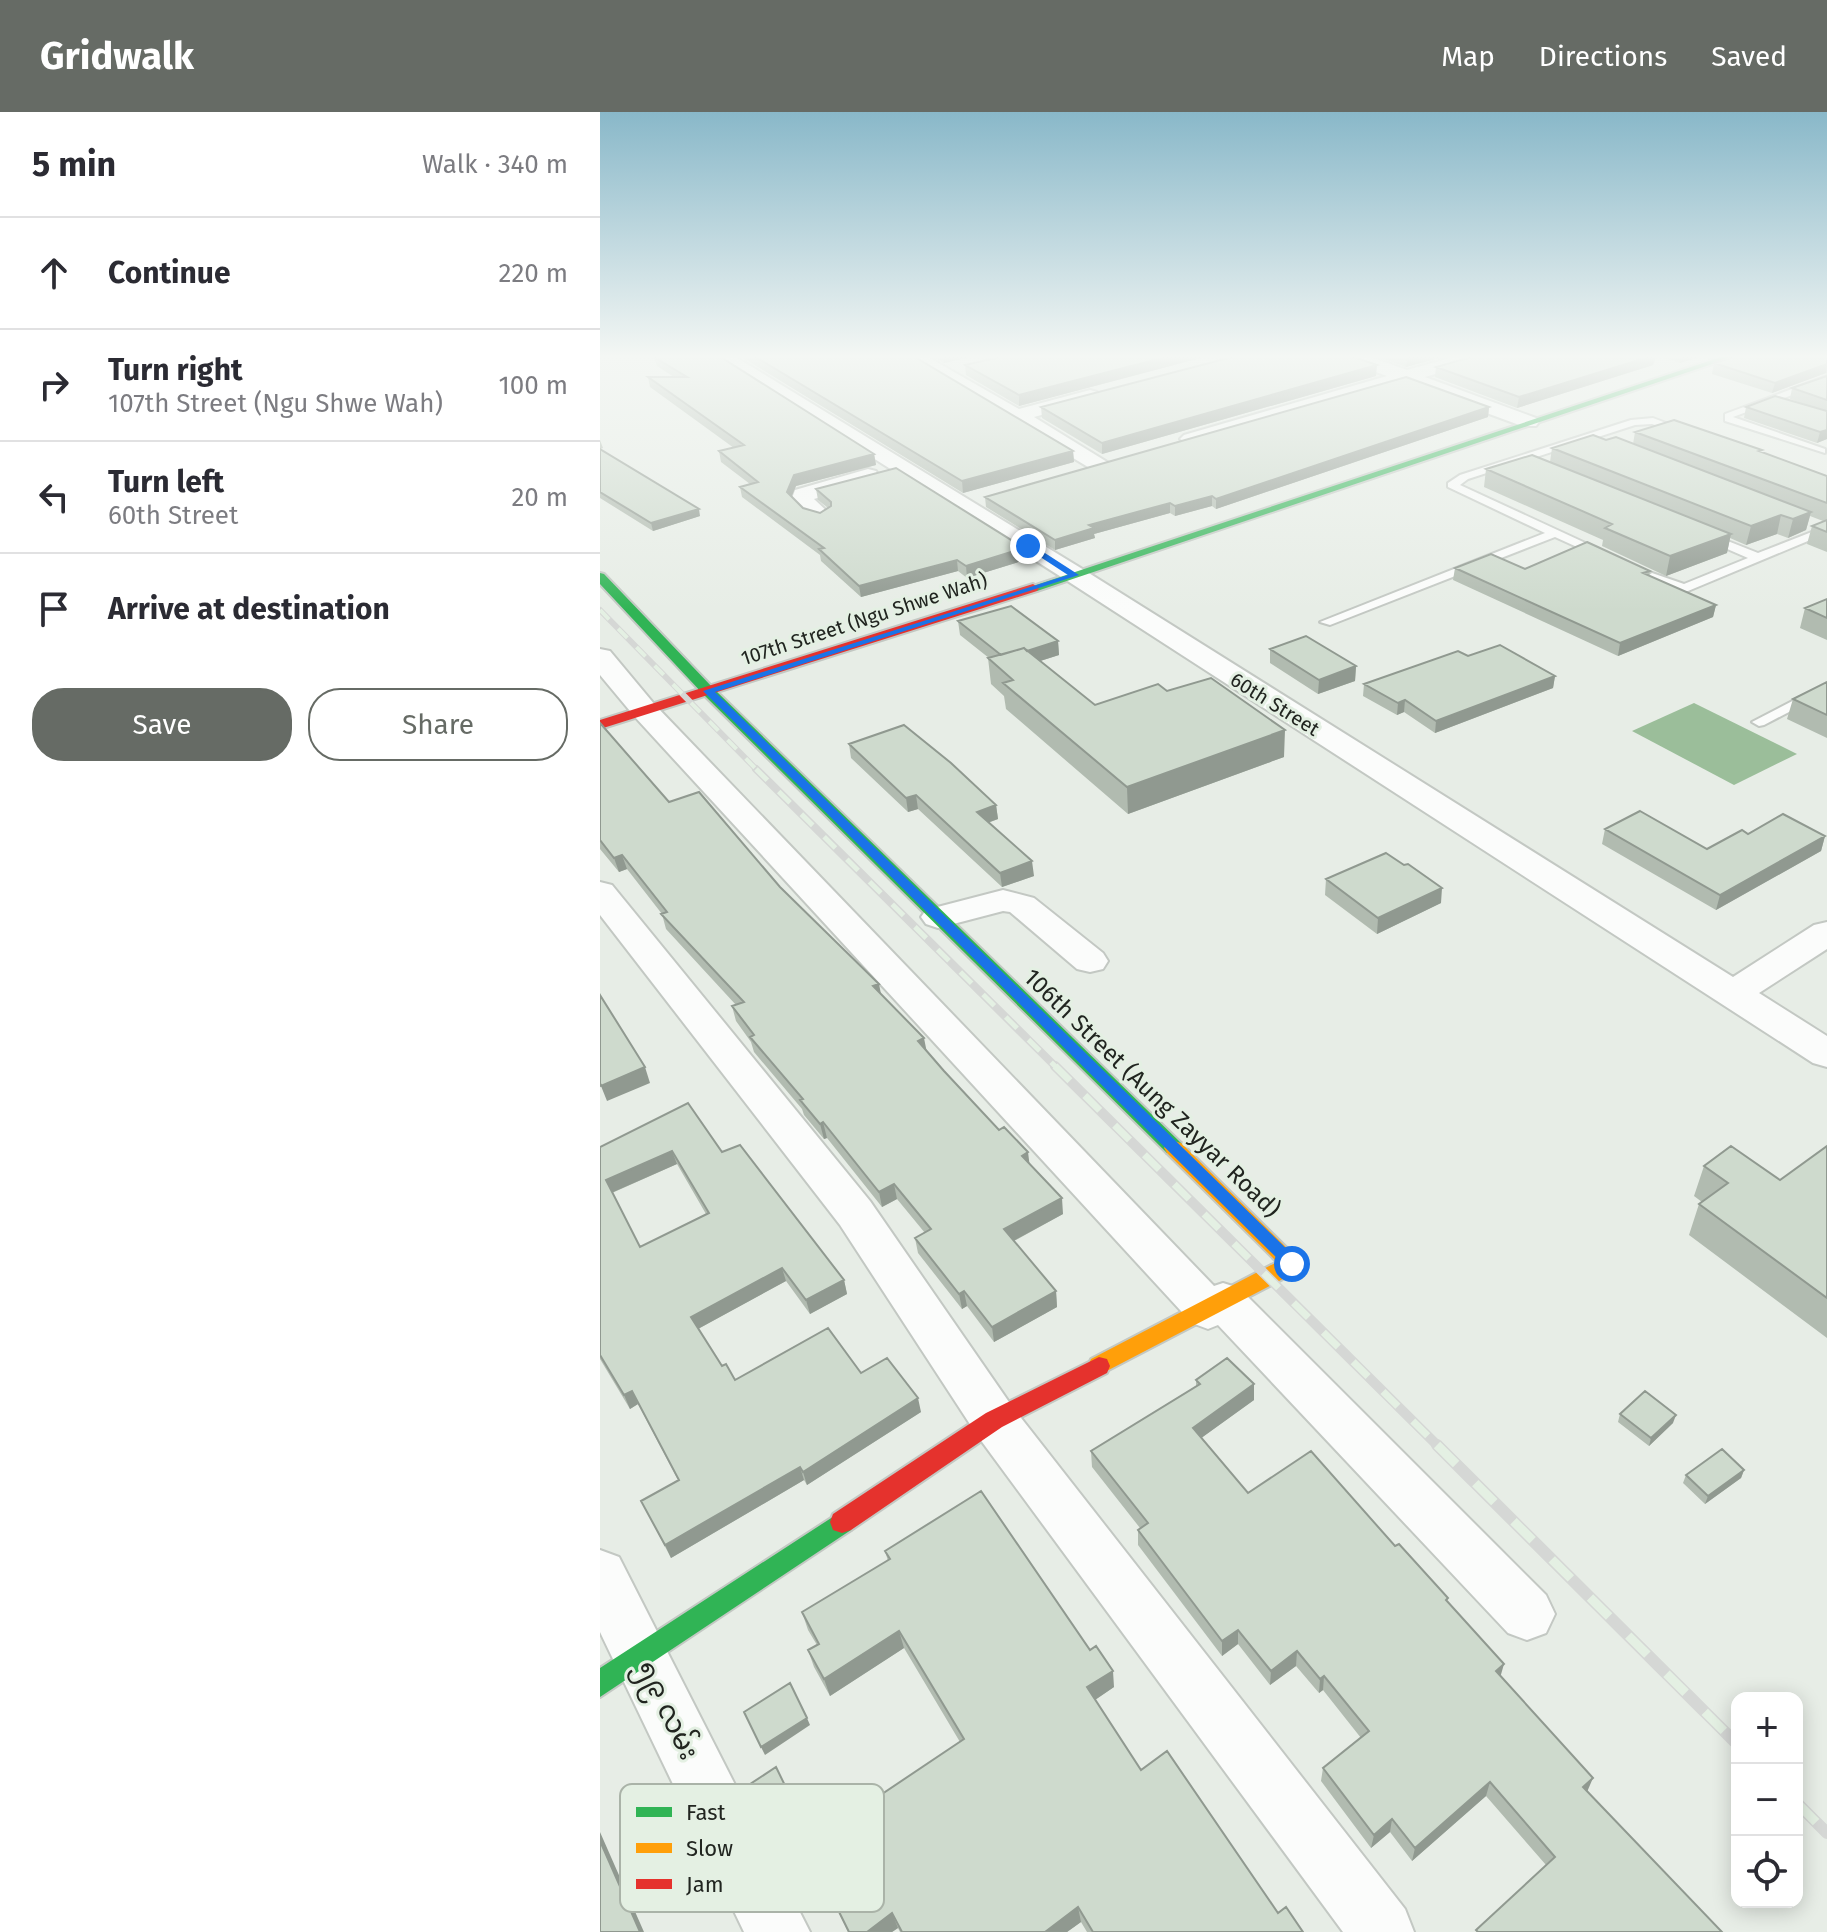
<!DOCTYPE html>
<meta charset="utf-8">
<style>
body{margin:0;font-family:"Fira Sans","Noto Sans Myanmar",sans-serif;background:#f7f7f7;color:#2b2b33}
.controls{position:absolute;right:24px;bottom:24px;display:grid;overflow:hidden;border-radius:16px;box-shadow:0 4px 20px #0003}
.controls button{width:72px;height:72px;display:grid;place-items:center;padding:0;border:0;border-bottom:2px solid #e1e1e2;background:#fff;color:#2b2b33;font:40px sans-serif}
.stop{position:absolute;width:24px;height:24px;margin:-18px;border:6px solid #1a73e8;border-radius:50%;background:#fff}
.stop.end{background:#1a73e8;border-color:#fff;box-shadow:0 2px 8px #0008}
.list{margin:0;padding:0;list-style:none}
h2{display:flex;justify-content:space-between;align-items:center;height:104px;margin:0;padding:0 32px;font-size:34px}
h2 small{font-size:26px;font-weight:400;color:#7c7c81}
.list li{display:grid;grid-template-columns:52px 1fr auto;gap:24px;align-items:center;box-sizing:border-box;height:112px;padding:0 32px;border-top:2px solid #e1e1e2}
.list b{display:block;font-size:30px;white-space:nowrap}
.list p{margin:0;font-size:26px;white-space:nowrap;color:#7c7c81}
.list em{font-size:26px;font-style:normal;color:#7c7c81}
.actions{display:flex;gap:16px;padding:24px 32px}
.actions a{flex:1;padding:18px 0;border:2px solid #666b65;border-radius:32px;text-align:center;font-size:28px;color:#666b65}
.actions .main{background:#666b65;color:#fff}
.icon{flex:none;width:44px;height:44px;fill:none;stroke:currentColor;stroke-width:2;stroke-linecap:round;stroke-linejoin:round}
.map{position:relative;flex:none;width:1227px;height:1820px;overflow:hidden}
header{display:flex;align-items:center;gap:48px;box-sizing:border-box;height:112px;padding:0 40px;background:#666b65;color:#fff}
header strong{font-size:38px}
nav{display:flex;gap:44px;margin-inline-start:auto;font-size:28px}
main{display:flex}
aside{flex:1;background:#fff}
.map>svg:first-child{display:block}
</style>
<header>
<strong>Gridwalk</strong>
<nav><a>Map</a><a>Directions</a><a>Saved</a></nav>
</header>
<main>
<aside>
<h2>5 min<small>Walk · 340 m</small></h2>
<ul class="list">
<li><svg class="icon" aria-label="ahead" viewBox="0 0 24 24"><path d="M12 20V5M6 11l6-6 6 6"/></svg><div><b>Continue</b></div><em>220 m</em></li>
<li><svg class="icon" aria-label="right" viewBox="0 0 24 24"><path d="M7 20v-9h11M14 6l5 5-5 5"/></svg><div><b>Turn right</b><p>107th Street (Ngu Shwe Wah)</p></div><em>100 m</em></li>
<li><svg class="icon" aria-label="left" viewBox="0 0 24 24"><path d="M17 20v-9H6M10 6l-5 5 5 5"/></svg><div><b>Turn left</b><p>60th Street</p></div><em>20 m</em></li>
<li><svg class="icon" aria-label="arrive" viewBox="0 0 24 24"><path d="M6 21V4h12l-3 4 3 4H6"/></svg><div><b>Arrive at destination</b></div></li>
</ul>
<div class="actions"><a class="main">Save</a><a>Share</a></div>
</aside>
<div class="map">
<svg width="1227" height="1820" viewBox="0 0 1227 1820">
<rect width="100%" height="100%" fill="#e7ede6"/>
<!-- water -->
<path fill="#9bbe9a" d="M1094 591 1197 642 1134 673 1032 619Z"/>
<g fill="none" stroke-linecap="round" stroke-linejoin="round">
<defs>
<path id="lane" d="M1227 264V270L1133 305 1225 337V341L1125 309V302Z
M1053 306 1087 319 1082 322 1052 312 1035 313 868 367 860 373 1007 441V445H999L955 425 730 513 720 510 945 421 848 375V371L860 363 1031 308Z
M1227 414V421L1088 479H1080L1046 465 1052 461 1084 472 1148 446 1102 426V422H1110L1158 441Z
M1227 571V580L1164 613 1159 614 1152 610Z"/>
<path id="street" d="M112 244H134L484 458 1133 865 1214 813 1227 810V837L1159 881 1227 924V955L1213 951 466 468Z
M304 244H326L419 297 490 278 497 280 500 284 497 288 434 305 512 353 509 358H493Z
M741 244H767L807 258 857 244H886L884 248 825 265 936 306 939 310 936 314H922L805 271 598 331 591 333 580 327 584 323 787 264 743 248Z
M268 357 276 359 279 364 276 369 214 387 231 403 227 408H211L191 389 195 378Z
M0 537 10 539 55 593 614 1174 623 1171 639 1176 946 1483 955 1502 946 1521 927 1528 908 1521 618 1213 608 1217 592 1211 35 605 0 563Z
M0 770 12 773 270 1089 411 1293 805 1797 814 1820H743L377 1323 240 1113 0 803Z
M403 778 434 786 503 841 508 849 503 857 490 860 477 857 410 800 403 799 338 816 326 812 321 805 326 798Z
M0 1438 19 1445 210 1820H144L0 1520Z"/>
<path id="fast" d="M1124 244H1136L437 479 427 476Z
M0 461 4 462 113 576 581 1031 584 1036 581 1041H567L103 582 0 472Z
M242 1399 251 1402 254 1410 251 1418 0 1585V1556Z"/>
<path id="slow" d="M574 1029 581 1031 703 1152 700 1158 499 1263 491 1261 488 1254 491 1247 677 1150 567 1041 564 1036 567 1031Z"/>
<path id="jam" d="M433 472 439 476 437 479 0 617V608Z
M499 1245 507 1247 510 1254 507 1261 402 1315 251 1418 242 1421 233 1418 230 1410 233 1402 386 1301Z"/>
</defs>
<!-- lane casing -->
<use href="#lane" stroke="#c3c8c3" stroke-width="4"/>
<!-- street casing -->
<use href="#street" stroke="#c3c8c3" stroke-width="4"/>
<!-- fast casing -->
<use href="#fast" stroke="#c3c8c3" stroke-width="4"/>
<!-- slow casing -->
<use href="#slow" stroke="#c3c8c3" stroke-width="4"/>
<!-- jam casing -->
<use href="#jam" stroke="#c3c8c3" stroke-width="4"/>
<!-- lane -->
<use href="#lane" fill="#fbfcfb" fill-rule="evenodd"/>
<!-- street -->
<use href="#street" fill="#fbfcfb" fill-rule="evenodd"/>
<!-- fast -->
<use href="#fast" fill="#30b455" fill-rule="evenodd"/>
<!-- slow -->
<use href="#slow" fill="#ff9f0a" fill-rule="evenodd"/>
<!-- jam -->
<use href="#jam" fill="#e5322d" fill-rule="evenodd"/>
<defs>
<path id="rail-far3" d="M0 498 158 659"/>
<path id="rail-far2" d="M156 657 457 956"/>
<path id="rail-far1" d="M455 954 839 1335"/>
<path id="rail" d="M837 1333 1137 1632
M1197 1691 1227 1721"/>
</defs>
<!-- rail-far3 casing -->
<use href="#rail-far3" stroke="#d5d7d5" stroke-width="6"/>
<!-- rail-far2 casing -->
<use href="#rail-far2" stroke="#d5d7d5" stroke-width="8"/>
<!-- rail-far1 casing -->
<use href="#rail-far1" stroke="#d5d7d5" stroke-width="10"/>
<!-- rail casing -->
<use href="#rail" stroke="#d5d7d5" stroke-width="12"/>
<!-- rail-far3 -->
<use href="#rail-far3" stroke="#e4f0e3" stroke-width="4" stroke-dasharray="13" stroke-linecap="butt"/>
<!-- rail-far2 -->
<use href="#rail-far2" stroke="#e4f0e3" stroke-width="5" stroke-dasharray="16" stroke-linecap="butt"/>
<!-- rail-far1 -->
<use href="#rail-far1" stroke="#e4f0e3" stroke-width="7" stroke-dasharray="21" stroke-linecap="butt"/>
<!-- rail -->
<use href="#rail" stroke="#e4f0e3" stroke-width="9" stroke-dasharray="27" stroke-linecap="butt"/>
</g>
<!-- wall -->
<path fill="#b1bbb0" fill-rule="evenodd" d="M140 244H313L473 339 474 350 363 381Z
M331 244H374L344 251Z
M608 244 419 294 366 263 365 253Z
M776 244H846L806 255Z
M875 244H1056L1053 253 917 296 835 265 836 255Z
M1059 244H1102L1080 251Z
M1227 244V262L1226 261 1172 281 1112 262 1114 251Z
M54 245 274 342 276 353 196 374 191 385 203 396 220 401 228 396 218 388 216 377 425 448 367 466 358 459 261 485 221 449 220 443 142 385 140 375 150 372 121 350 119 339 134 336 50 275 48 265H74L57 254Z
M776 264 502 342 442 306 441 295Z
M1227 264V327L1217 331 1144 306 1146 295 1218 297 1190 287 1192 276Z
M889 295 888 305 616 397 612 394 575 404 570 401 494 422 495 426 455 438 386 395 385 385Z
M1035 320 1162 340 1227 364V419L1223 409 1210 404 1206 418 1188 426 1177 422 1146 433 1130 426 1127 441 1066 464 1002 434 1003 428 884 375 886 357 950 350 952 336 1006 328 1033 332Z
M0 328 3 336 0 337 100 404 53 419 0 386Z
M1212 414 1227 420V440L1207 432Z
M855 456 1050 459 1049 464 1116 493 1113 505 1018 544 853 468Z
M1227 487V528L1200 516 1205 496Z
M358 509 458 529 459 543 440 549 495 593 567 579 684 645 528 702 406 597 404 584 391 572 388 546H389L360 523Z
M670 537 756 554 755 569 718 582 670 551Z
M868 544 955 564 953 576 835 621 804 600 797 603 763 584 764 572Z
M1227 570V626L1187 607 1193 587Z
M0 611 69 690 180 775 281 882 326 939 430 1052 463 1102 414 1129 456 1179 457 1195 394 1230 367 1194 362 1197 318 1141 315 1126 325 1121 297 1087 282 1095 227 1026 224 1027 204 1003 202 997 154 940 151 930 136 909 132 894 136 893 66 817 62 802 27 757 19 760 0 737Z
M249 632 396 693 398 707 388 711 434 764 402 775 318 697 308 700 251 646Z
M1005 717 1107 737 1148 722 1225 724 1221 739 1116 798 1002 732Z
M726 767 841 791 777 822 725 783Z
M1227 1034V1226L1089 1123 1099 1092 1102 1090 1094 1084 1104 1054 1180 1068Z
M0 1035 122 1040 244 1168 247 1182 210 1202 186 1169 98 1217 122 1254 135 1268 261 1261 321 1300 207 1373 204 1368 71 1446 41 1389 78 1368 38 1292 30 1297 0 1247ZM77 1052 106 1102 40 1135 12 1081Z
M596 1268 654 1272V1288L601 1326 648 1381 795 1434 848 1486 847 1489 901 1565 987 1680 1122 1820H876L946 1753 886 1684 812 1749 790 1720 771 1736 721 1669 723 1656 761 1626 723 1578 719 1581 696 1554 670 1573 638 1532 622 1544 538 1433V1418L540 1416 492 1355 491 1339 596 1274Z
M1020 1302 1073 1311 1049 1334 1018 1310Z
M1144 1358 1141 1366 1105 1392 1083 1371 1086 1363Z
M285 1439 514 1575 495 1588 541 1658 678 1801 703 1820H487L481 1810 467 1820H300L298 1816 292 1820H248L209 1739 182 1758 141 1678 212 1729 360 1630 304 1536 230 1584 214 1555 208 1538 217 1533 208 1518 202 1500 288 1449Z"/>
<!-- shaded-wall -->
<path fill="#909990" d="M344 244H374L344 251Z
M570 244H608L419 294V283Z
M810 244H846L806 255 807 245Z
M1052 244H1056L1053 253 917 296 919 285Z
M1082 244H1102L1080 251Z
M1227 252 1226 261 1172 281 1175 271Z
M777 253 776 264 502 342V331Z
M889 295 888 305 616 397V387Z
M1227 318V327L1217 331 1220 320Z
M473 339 474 350 363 381 362 369Z
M274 342 276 353 196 374 189 391 187 380 194 363Z
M612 384V394L575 404V394Z
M570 391V401L494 422 495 426 455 438V428L489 413Z
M99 397 100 404 53 419 51 411Z
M1211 400 1206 418 1188 426 1193 407Z
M1181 403 1177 422 1146 433 1151 414Z
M1131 422 1127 441 1066 464 1070 444Z
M424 436 425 448 367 466 366 454Z
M357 448 358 459 261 485 259 474Z
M1116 493 1113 505 1018 544 1020 531Z
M458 529 459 543 406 560 404 546Z
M756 554 755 569 718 582 719 568Z
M955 564 953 576 835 621 836 609Z
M805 588 804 600 797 603 798 591Z
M685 618 684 645 528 702 527 675Z
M316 683 318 697 308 700 306 686Z
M396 693 398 707 378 714 377 700Z
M1225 724 1221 739 1116 798 1120 783Z
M22 743 27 757 19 760 14 746Z
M432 749 434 764 402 775 400 761Z
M842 776 841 791 777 822 778 806Z
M279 872 282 887 273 874Z
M324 926 327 941 318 929Z
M45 955 50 971 7 989 1 974Z
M223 1010 227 1026 224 1027 220 1012Z
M72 1039 77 1052 11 1081 6 1068Z
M428 1040 430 1056 422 1044Z
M294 1072 297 1087 282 1095 279 1080Z
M462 1086 463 1102 406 1133 404 1117Z
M182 1156 186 1169 96 1218 91 1205Z
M244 1168 247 1182 210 1202 206 1188Z
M364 1179 367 1194 362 1197 359 1182Z
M456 1179 457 1195 394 1230 392 1215Z
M654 1272V1288L593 1332V1316Z
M32 1279 38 1292 30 1297 24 1283Z
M318 1286 321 1300 207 1373 203 1360Z
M1076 1303 1073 1311 1049 1334 1051 1326Z
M200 1355 204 1368 71 1446 65 1433Z
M1144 1358 1141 1366 1105 1392 1108 1384Z
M638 1518V1532L622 1544V1529Z
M299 1519 304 1536 230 1584 224 1567Z
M697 1539 696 1554 670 1573 671 1559Z
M904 1552 900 1566 896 1559Z
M513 1559 514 1575 489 1592 487 1575Z
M724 1564 723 1578 719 1581 720 1567Z
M207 1606 210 1613 165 1643 161 1635Z
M993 1666 987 1680 983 1675Z
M890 1670 886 1684 812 1749 815 1736Z
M792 1707 790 1720 771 1736 774 1723Z
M0 1720 44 1820H40L0 1729Z
M212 1729 215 1736 182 1758 178 1751Z
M478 1795 481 1810 467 1820H445Z
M292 1801 298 1816 292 1820H267Z"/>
<!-- building -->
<path fill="#cedacd" stroke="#909990" stroke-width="2" fill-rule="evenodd" d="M58 244H119L274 342 194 363 187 380 203 396 220 401 231 394V390L216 377 296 356 424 436 366 454 357 448 259 474 219 437 224 436 140 375 158 370 119 339 144 333 48 265H87L54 245Z
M154 244H313L473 339 362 369Z
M404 244H570L419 283 365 253Z
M636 244H751L777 253 502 331 441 295Z
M875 244H1052L919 285 836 255Z
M1137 244H1227V252L1175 271 1114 251Z
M1227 264V288L1192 276Z
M806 265 889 295 616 387 612 384 575 394 570 391 489 413 494 416 455 428 385 385Z
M1175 284 1227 299V318L1220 320 1146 295Z
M1074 308 1162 338 1159 339 1227 364V391L1035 320Z
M993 323 1006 328 1016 325 1211 400 1193 407 1181 403 1151 414 952 336Z
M0 337 99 397 51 411 0 380Z
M932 343 1131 422 1070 444 1005 416 1012 412 886 357Z
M1227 408V420L1212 414Z
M987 430 1050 459 1043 461 1116 493 1020 531 855 456 891 442 925 457Z
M1227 487V506L1205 496Z
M411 494 458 529 427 539 424 536 401 543 358 509Z
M706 524 756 554 719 568 670 537Z
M900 533 955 564 836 609 805 588 798 591 764 572 858 539 868 544Z
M424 536 495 593 558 572 567 579 611 566 685 618 527 675 403 571 413 568 388 546Z
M1227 570V603L1193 587Z
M0 611 69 690 99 680 180 775 279 872 273 874 324 926 318 929 344 959 399 1018 404 1015 428 1040 422 1044 462 1086 404 1117 456 1179 392 1215 364 1179 359 1182 315 1126 331 1117 294 1072 279 1080 223 1010 220 1012 200 988 203 987 150 925 154 923 132 894 144 890 61 802 67 800 22 743 14 746 0 728Z
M304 613 351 651 396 693 377 700 432 749 400 761 316 683 306 686 249 632Z
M1040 699 1107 737 1142 718 1148 722 1183 702 1225 724 1120 783 1005 717Z
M786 741 804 753 808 752 842 776 778 806 726 767Z
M0 883 45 955 1 974 0 971Z
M88 991 122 1040 140 1033 244 1168 206 1188 182 1156 91 1205 122 1254 126 1252 135 1268 228 1216 261 1261 287 1246 318 1286 203 1360 200 1355 65 1433 41 1389 79 1368 32 1279 24 1283 0 1243V1035ZM72 1039 109 1101 40 1135 6 1068Z
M1131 1034 1180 1068 1227 1034V1186L1099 1092 1128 1071 1104 1054Z
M627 1246 654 1272 593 1316 648 1381 711 1339 795 1434 799 1432 848 1486 846 1488 904 1552 896 1559 993 1666 983 1675 1122 1820H878L876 1818 955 1745 890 1670 815 1736 792 1707 774 1723 723 1656 769 1619 724 1564 720 1567 697 1539 671 1559 638 1518 622 1529 538 1418 548 1411 491 1339 600 1272 596 1268Z
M1045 1279 1076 1303 1051 1326 1020 1302Z
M1122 1337 1144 1358 1108 1384 1086 1363Z
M381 1379 490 1538 496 1534 513 1559 487 1575 541 1658 567 1639 678 1801 686 1795 703 1820H493L478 1795 445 1820H302L292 1801 267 1820H249L206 1733 364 1627 299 1519 224 1567 208 1538 219 1532 202 1500 290 1447 285 1439Z
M190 1571 207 1606 161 1635 144 1600Z
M176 1655 212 1729 178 1751 141 1678Z
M0 1729 40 1820H0Z"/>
<!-- sky -->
<linearGradient id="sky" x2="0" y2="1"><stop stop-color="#89b8c9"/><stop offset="0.49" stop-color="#f4f7f4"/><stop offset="1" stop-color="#f4f7f4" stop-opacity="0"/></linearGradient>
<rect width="1227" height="499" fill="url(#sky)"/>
<!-- route -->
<path fill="#1a73e8" d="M425 432H431L479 463 115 580 697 1147V1156H687L103 579 468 463 425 435Z"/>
<g text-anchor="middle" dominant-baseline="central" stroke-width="6" stroke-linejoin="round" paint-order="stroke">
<!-- far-street labels -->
<g font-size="20" fill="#212520" stroke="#e4f0e3">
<text transform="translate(264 507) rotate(-18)">107th Street (Ngu Shwe Wah)</text>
<text transform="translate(675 592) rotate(32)">60th Street</text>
</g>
<!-- street labels -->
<g font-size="24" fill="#212520" stroke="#e4f0e3">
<text transform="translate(552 981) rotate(44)">106th Street (Aung Zayyar Road)</text>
</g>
<!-- near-street labels -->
<g font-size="28" fill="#212520" stroke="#e4f0e3">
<text transform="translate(68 1598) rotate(64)">၅၉ လမ်း</text>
</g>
</g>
<!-- legend -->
<rect x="20" y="1672" width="264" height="128" rx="12" fill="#e4f0e3" stroke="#aab3a8" stroke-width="2"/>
<rect x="36" y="1695" width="36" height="10" fill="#30b455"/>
<rect x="36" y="1731" width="36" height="10" fill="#ff9f0a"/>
<rect x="36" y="1767" width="36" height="10" fill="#e5322d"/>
<g font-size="22" fill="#212520">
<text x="86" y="1708">Fast</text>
<text x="86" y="1744">Slow</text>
<text x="86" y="1780">Jam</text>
</g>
</svg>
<div class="controls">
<button>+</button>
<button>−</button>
<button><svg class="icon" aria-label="locate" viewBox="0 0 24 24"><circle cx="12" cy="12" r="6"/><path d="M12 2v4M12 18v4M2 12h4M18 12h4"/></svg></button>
</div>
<div class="stop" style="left:692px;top:1152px"></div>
<div class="stop end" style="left:428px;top:434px"></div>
</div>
</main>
